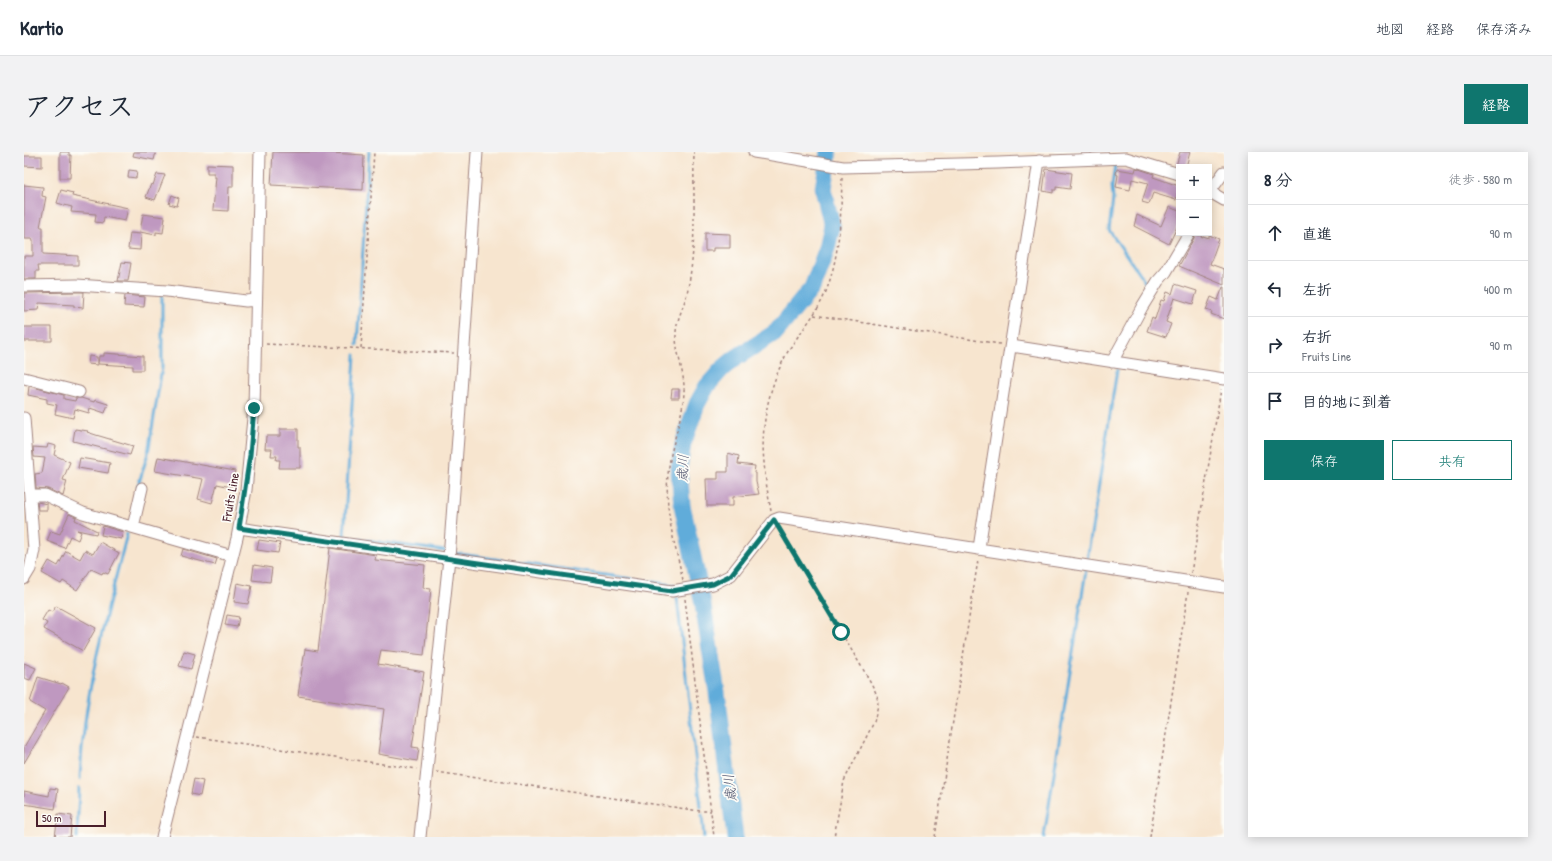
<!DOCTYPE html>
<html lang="ja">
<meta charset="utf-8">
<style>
body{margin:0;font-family:"Patrick Hand","Klee One",sans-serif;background:#f2f2f3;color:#1f2937}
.controls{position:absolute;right:12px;top:12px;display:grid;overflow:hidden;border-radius:0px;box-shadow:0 2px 10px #0003}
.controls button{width:36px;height:36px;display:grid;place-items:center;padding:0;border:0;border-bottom:1px solid #e0e1e3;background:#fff;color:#1f2937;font:20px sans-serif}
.scale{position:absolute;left:12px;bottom:10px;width:70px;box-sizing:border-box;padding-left:4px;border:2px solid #4a1f2b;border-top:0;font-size:11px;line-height:14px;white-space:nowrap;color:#4a1f2b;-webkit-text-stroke:3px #fdfcf7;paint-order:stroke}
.stop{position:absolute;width:12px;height:12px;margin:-9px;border:3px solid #0f766e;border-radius:50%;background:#fff}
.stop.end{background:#0f766e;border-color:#fff;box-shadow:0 1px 4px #0008}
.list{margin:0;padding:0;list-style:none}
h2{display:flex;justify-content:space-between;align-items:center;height:52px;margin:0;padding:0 16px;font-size:17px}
h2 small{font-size:13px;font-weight:400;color:#747a83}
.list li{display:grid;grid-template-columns:26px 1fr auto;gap:12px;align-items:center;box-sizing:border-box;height:56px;padding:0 16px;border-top:1px solid #e0e1e3}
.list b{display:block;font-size:15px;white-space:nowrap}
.list p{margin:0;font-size:13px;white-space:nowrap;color:#747a83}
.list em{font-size:13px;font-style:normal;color:#747a83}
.actions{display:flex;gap:8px;padding:12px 16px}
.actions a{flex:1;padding:9px 0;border:1px solid #0f766e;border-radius:0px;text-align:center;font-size:14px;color:#0f766e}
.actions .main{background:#0f766e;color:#fff}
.icon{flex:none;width:22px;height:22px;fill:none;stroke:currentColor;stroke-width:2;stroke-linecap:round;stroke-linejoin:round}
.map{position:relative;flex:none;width:1200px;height:685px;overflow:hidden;border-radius:0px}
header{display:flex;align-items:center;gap:24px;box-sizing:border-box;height:56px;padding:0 20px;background:#fff;border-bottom:1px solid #e0e1e3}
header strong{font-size:19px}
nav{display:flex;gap:22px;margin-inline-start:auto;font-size:14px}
.intro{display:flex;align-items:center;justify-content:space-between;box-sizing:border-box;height:96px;padding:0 24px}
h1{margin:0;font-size:28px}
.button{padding:10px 18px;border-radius:0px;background:#0f766e;color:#fff;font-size:14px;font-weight:700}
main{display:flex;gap:24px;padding:0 24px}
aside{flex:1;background:#fff;border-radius:0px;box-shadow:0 2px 10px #0003}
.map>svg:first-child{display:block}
</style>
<header>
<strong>Kartio</strong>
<nav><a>地図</a><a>経路</a><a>保存済み</a></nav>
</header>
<div class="intro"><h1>アクセス</h1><a class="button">経路</a></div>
<main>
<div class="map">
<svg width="1200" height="685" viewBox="0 0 1200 685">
<rect width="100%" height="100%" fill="#fdfcf7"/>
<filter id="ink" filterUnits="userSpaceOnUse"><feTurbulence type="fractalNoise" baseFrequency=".025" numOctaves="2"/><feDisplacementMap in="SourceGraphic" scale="8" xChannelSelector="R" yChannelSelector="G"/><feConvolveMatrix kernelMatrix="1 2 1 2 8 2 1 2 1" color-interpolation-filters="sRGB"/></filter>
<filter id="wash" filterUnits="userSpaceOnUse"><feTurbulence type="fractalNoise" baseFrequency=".012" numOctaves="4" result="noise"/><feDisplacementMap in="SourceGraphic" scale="16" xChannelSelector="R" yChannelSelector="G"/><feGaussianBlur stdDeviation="0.9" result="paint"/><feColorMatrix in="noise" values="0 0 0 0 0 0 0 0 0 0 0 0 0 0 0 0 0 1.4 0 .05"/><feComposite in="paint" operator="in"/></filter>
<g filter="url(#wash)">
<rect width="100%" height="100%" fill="#f7e5cf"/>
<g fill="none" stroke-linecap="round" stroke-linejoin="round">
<!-- stream -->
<path stroke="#61acda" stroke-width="3" d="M1091 13 1088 34 1089 47 1085 78 1123 133
M333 193 345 0
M331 203 320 385 421 399
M114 334 124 301 138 216V143
M430 401 650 433
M1063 408 1093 218
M653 446 677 655
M56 627C59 543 82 463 103 382
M678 663 680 685
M53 685 55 636
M1020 685 1062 418"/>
<!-- river -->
<path stroke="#61acda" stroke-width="17" d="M711 685 693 540 678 447 658 353 655 317 659 292 673 252 683 234 698 217 710 207 752 180 788 136 803 96 808 74 799 37 805 0"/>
</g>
<g id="blocks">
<!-- building -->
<path fill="#bf98c0" d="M36 0H45V3H47L46 26H36Z
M110 0H132L130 8 109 4Z
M249 0H291L340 3 339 38 247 33Z
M1156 0H1166L1162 15 1152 14Z
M0 4H18V15L0 14Z
M183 12 209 13V35H205L204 59 189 58 192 25H190V21H183Z
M1112 16 1130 22 1129 25 1155 34 1152 48 1129 41 1125 52 1118 50 1124 31 1108 27 1106 38 1092 35 1094 23 1092 22 1093 17 1111 20Z
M1022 17 1048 21 1046 37 1032 35V38H1029V41L1019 39Z
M105 18 113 19 112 26 104 25Z
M133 22 141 23 131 48 122 45 127 32 129 33Z
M0 33 19 35 18 44 22 45 16 75H19V102L54 104V113H14L15 119H12V127H0V104H9V89L8 87H0Z
M37 38 49 41 48 44 104 56 101 69 80 65 79 71 71 70 72 62 47 60 48 55 33 51Z
M148 43 155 46 153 54 145 52Z
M1145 55 1155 59V71L1145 92 1110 74 1113 63 1137 74Z
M119 62 141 65 139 81 132 80V83L116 80Z
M106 81 117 82 116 98 104 97Z
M681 81 706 82V96H689V99H681Z
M1172 82 1179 85V84L1185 86V83L1195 87 1186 112 1200 117V133L1155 114Z
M98 110 107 111 104 129H94Z
M1151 132 1173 139 1169 152 1150 146 1142 170 1147 172 1142 185 1123 179 1128 165 1131 167 1137 148 1140 149 1143 140 1148 142Z
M1199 135H1200V167L1187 162 1188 160 1182 158 1187 145 1194 148Z
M53 140H60L59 156 50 155V153L15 151 14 158 0 159V141Z
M101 143 121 145 120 155 100 154Z
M0 175H28V189H0Z
M80 201 119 204V218H109V214L74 212 75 204H80Z
M65 204 73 205V213L64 212Z
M5 234 40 243V247L51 249 52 246H57L70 250 71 248 84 252 81 261 66 256 65 261 51 257 49 266 31 262 33 253 23 251V247L4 243Z
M648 237H655V246H647Z
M51 277 64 279 63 280 72 283 109 294 106 303 49 289Z
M256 277H274V295H276V316H255L256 308H252L253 304H247L248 297H241L242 284H256Z
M24 292 32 294 30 303 46 310 39 328 43 329 39 344 24 337 12 336 11 322 18 321 21 306 10 305 9 295 23 296Z
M704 301 715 304 714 312 731 314 730 321H732V330L735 342 709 345V354H683L682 327H694V320H704Z
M134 305 211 319 207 335 193 332 188 351 174 347 179 327 131 319Z
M56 306 86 311 84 321 54 316Z
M13 350 23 352V358H14Z
M45 362 52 365 51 368 73 379 72 382 53 378 57 380 54 388 46 384 41 396 23 389 27 379 36 382Z
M79 374 99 380 97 387 77 383Z
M235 388 256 391 254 401 233 398Z
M76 390 95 401 84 422 79 420 78 422 67 417 53 438 39 429 37 432 18 421 25 409 34 414 42 399 56 407 61 398 69 402Z
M306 396 352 403 351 408 401 413 399 436 407 437 400 503 357 498 354 512 400 520 388 595 395 596 393 609 354 602 360 557 274 544 281 497 294 499Z
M159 397 193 407 191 413 157 404Z
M230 413 248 416 246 430 228 428Z
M213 431 228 434 224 452 210 450Z
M32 454 72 476 59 499 20 477 23 471 18 468 24 458 28 460Z
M203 463 215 465 213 475 201 473Z
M160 499 171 502 167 517 155 514Z
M0 511 12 516 6 528 0 526Z
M14 525 37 532 38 531 45 535 0 611V595L21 559 6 550Z
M170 627 179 629 176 644 167 642Z
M26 636 34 637 31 657 0 652V639L25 644Z
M34 662 48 664 46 685H31Z"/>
</g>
</g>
<g filter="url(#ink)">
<use href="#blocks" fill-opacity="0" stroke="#a0827d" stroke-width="1"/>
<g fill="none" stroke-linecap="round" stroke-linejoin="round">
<defs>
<path id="minor" d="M730 0 819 15 974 11 1102 6 1155 22
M1186 40 1200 48
M1185 41 1200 20
M0 134 53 133 97 136 143 139 222 149 232 148
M987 194 1200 227
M1088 210 1118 155 1134 129 1142 120 1165 81
M0 226 55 240
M0 266 10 398 6 417 0 427
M6 343H21L59 361 208 404
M109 375 118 336
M215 376 648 439 689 432 707 423 750 368 755 366 1200 435
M955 396 1015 9
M138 685 213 386 222 338 230 256 236 0
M396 685 425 406 434 285 453 0"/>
</defs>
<!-- minor casing -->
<use href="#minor" stroke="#a0827d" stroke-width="13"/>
<!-- path -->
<path stroke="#a0827d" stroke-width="1.5" stroke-dasharray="3 3" stroke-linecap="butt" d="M790 163 976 192
M242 192 430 201
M337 196 350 0
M747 359C744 343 741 326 740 310 736 272 746 229 766 196 779 176 796 158 804 134 816 99 817 62 818 26
M756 378 846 529 853 543 854 553 850 570 820 629 810 685
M1167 421 1197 237
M659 428C650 388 639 356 645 314 648 290 659 265 660 240 661 220 651 200 652 180 653 165 662 151 664 136 673 92 669 45 670 0
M661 447 690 685
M173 585 393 617
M412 620 676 659H687
M911 685 954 408
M1126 685 1164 440"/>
<!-- minor -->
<use href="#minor" stroke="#fff" stroke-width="11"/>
</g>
</g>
<g fill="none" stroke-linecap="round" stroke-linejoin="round" filter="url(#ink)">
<!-- route -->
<path stroke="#0f766e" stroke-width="5" d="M230 256 226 303 215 376 648 439 689 432 707 423 750 368 817 480"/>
</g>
<g text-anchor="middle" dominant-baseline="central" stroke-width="3.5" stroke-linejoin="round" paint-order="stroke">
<!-- street labels -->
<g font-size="13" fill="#4a1f2b" stroke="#fdfcf7">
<text transform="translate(206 345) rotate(-80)">Fruits Line</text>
</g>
<!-- water labels -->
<g font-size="14" font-style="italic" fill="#535771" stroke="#fdfcf7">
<text transform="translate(658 316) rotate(-88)">歳川</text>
<text transform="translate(705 636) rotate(-97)">歳川</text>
</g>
</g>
</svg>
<div class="controls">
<button>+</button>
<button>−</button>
</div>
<div class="scale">50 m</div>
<div class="stop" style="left:817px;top:480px"></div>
<div class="stop end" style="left:230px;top:256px"></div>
</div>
<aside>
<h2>8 分<small>徒歩 · 580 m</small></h2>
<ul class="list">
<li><svg class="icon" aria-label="ahead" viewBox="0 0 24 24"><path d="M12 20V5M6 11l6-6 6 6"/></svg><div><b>直進</b></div><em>90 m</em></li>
<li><svg class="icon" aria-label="left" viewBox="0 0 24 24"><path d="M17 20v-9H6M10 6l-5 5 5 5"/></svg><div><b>左折</b></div><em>400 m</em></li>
<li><svg class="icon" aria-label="right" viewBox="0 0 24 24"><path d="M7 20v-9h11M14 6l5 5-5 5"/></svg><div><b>右折</b><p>Fruits Line</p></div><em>90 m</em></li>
<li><svg class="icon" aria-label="arrive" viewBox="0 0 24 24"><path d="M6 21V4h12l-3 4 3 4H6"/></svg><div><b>目的地に到着</b></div></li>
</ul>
<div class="actions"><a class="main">保存</a><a>共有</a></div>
</aside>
</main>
